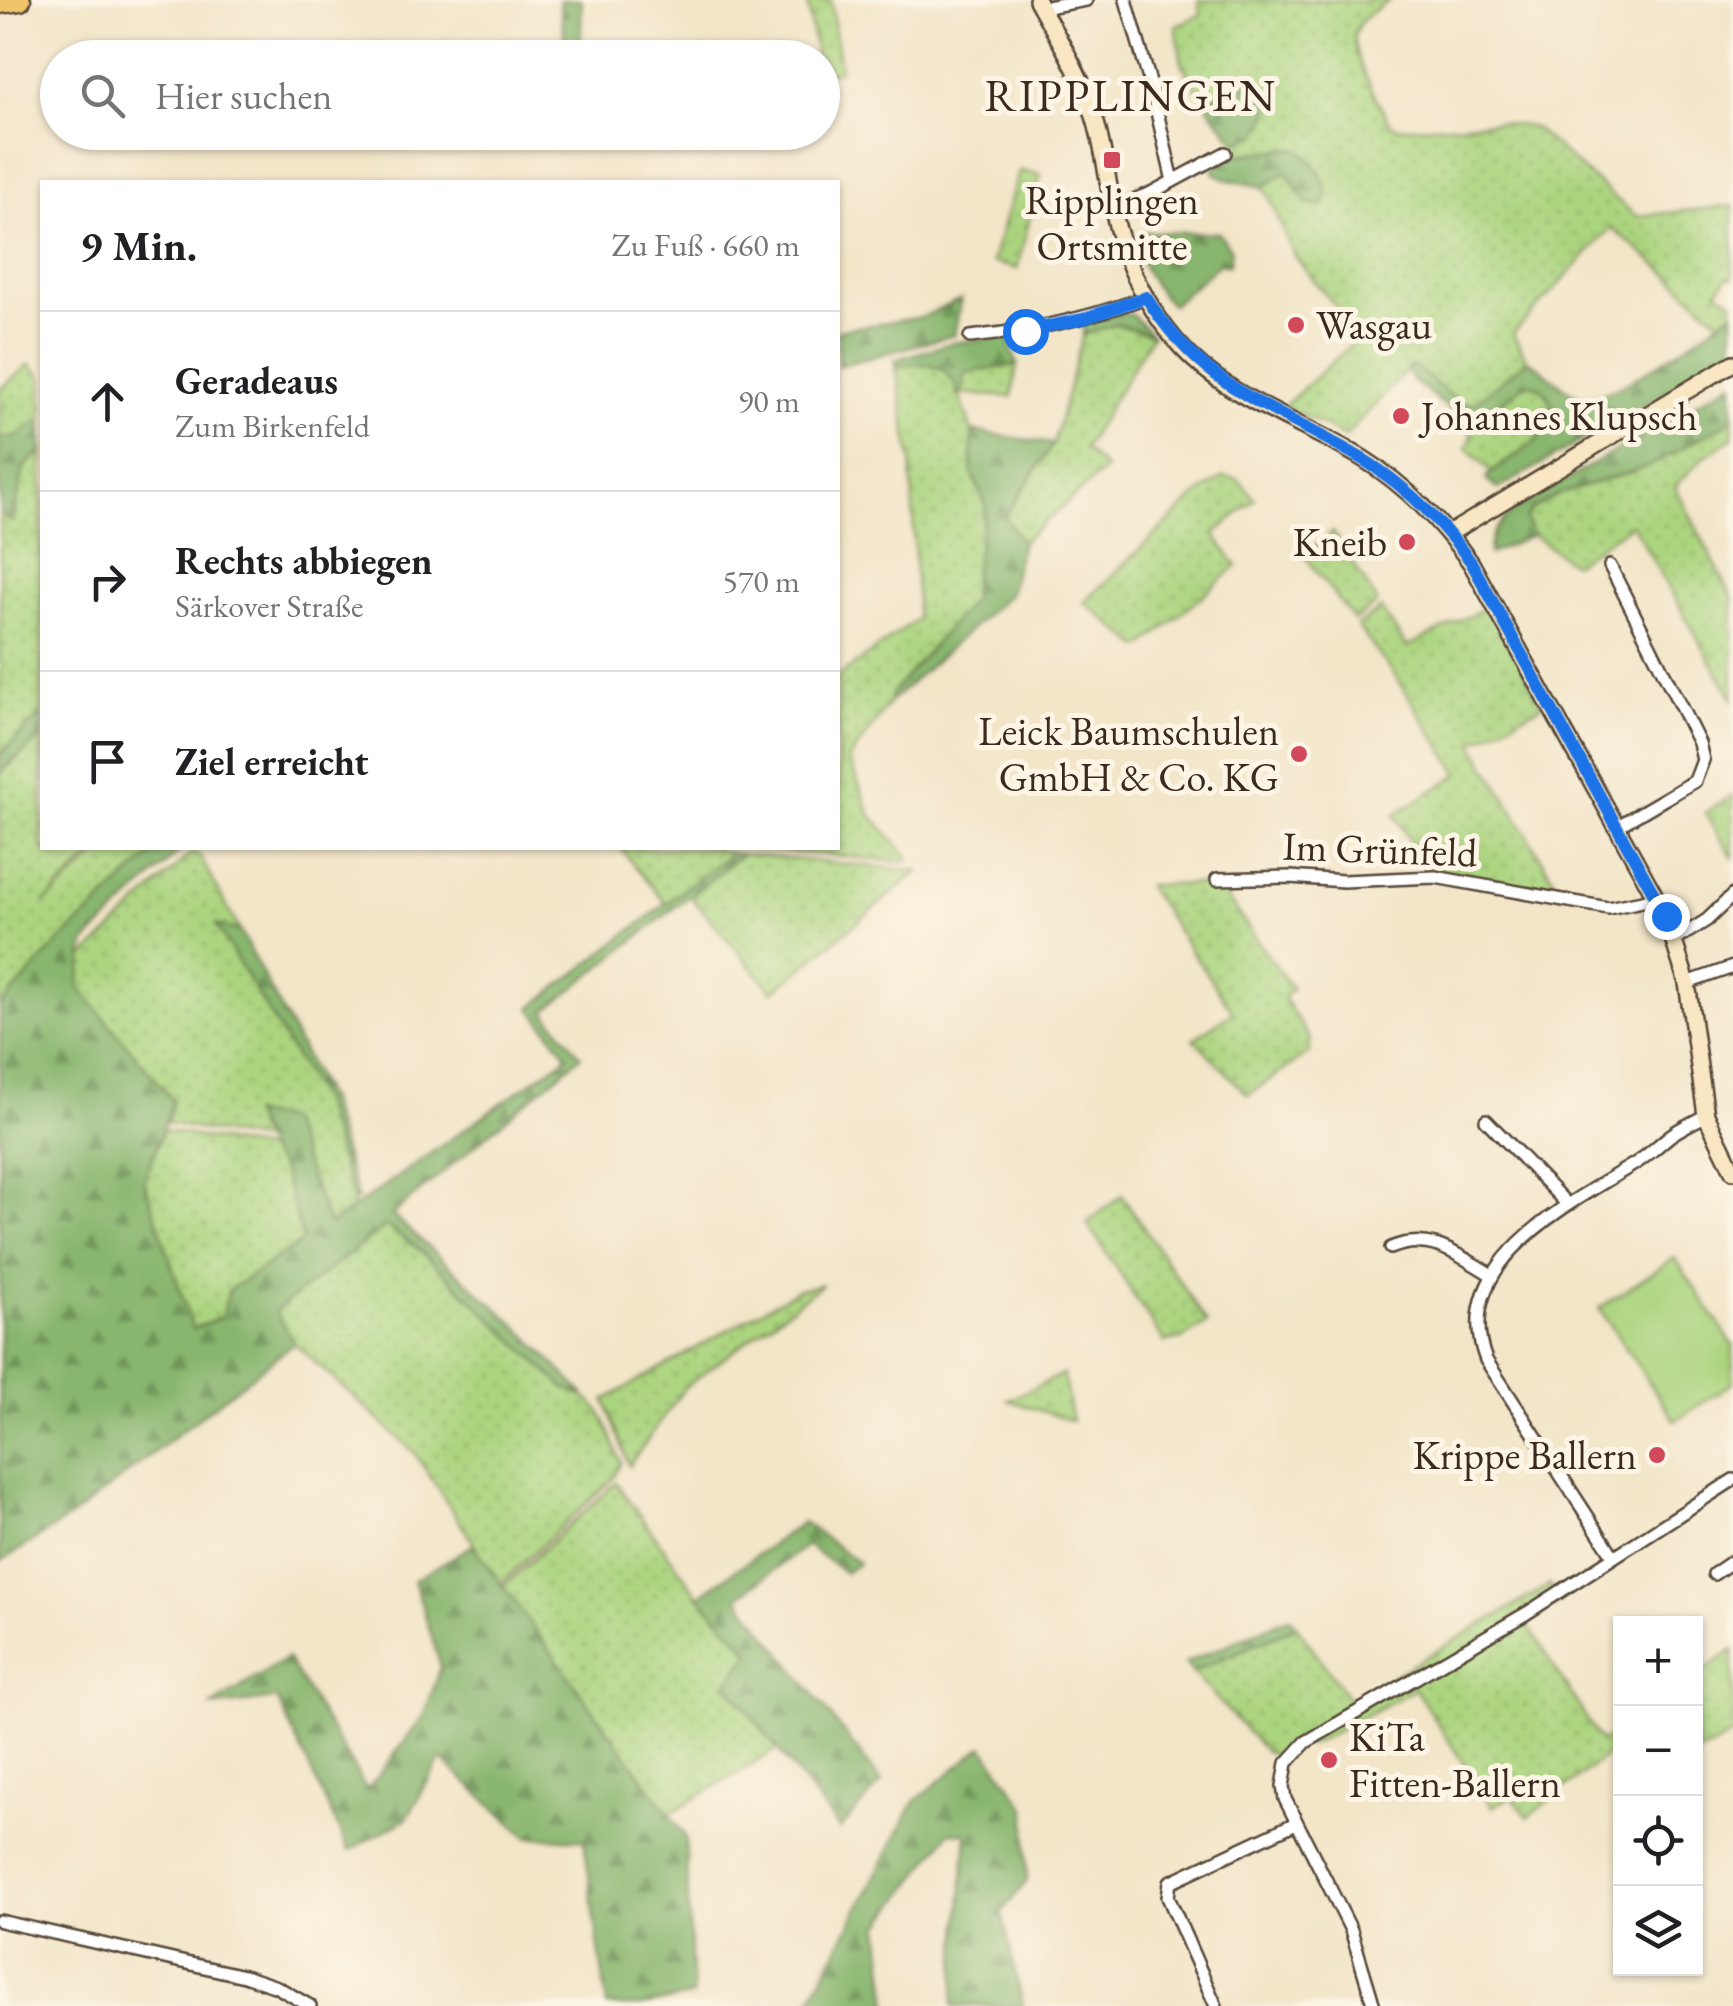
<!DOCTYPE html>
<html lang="de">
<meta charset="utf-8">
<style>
body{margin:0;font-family:"EB Garamond",serif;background:#f2f2f2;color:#202124}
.controls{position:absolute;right:30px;bottom:30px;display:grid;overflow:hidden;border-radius:0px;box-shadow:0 2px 8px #0004}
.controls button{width:90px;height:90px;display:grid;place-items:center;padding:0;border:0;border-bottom:2px solid #e0e0e0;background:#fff;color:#202124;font:50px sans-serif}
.stop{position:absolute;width:30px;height:30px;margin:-22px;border:8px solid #1a73e8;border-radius:50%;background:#fff}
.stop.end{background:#1a73e8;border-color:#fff;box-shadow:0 2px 10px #0008}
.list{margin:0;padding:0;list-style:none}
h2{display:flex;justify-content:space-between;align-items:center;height:130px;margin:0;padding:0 40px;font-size:42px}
h2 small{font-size:32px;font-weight:400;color:#757577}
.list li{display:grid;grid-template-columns:65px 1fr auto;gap:30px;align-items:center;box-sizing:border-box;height:180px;padding:0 40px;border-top:2px solid #e0e0e0}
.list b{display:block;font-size:38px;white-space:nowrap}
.list p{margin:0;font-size:32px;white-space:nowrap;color:#757577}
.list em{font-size:32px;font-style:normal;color:#757577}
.icon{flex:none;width:55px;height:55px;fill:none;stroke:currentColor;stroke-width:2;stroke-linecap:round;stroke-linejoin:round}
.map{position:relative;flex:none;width:1733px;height:2006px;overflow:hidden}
.search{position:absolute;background:#fff;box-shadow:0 2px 8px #0004;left:40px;top:40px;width:800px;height:110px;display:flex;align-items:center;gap:25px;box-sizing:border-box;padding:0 35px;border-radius:55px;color:#757577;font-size:38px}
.panel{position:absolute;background:#fff;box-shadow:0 2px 8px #0004;left:40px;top:180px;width:800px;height:670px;border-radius:0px}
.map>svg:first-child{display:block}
</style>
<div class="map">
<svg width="1733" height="2006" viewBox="0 0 1733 2006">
<defs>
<pattern id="grass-dots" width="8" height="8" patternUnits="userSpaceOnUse" patternTransform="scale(2.5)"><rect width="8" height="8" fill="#abd47f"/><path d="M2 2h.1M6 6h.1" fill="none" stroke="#94b66d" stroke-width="1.8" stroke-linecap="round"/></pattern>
<pattern id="forest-firs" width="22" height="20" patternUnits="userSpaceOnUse" patternTransform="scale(2.5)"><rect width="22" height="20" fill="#88b66e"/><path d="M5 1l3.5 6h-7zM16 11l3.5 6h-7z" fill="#70945a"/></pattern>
</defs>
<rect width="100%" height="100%" fill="#fcf5e5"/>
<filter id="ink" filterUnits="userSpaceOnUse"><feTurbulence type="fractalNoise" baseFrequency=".01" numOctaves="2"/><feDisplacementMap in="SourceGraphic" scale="20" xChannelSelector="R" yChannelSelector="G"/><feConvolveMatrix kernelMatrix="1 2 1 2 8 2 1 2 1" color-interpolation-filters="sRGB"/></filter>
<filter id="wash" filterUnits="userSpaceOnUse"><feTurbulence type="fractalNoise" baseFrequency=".0048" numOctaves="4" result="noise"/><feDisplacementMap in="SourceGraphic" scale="40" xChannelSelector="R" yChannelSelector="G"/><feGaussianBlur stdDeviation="2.25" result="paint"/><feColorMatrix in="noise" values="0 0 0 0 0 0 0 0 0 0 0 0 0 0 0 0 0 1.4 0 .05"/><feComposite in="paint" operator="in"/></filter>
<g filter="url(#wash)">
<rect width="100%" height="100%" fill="#f2e5c8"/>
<!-- grass -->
<path fill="url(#grass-dots)" stroke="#737f4e" stroke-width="2.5" d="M807 0H831L840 70 823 74 822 58 816 57Z
M1198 0H1391C1378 8 1360 17 1355 32 1348 51 1380 103 1389 123L1397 128 1498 122 1534 128 1636 216 1733 206V278L1728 277 1717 291 1733 301V312L1719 321 1660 267 1611 228 1513 334 1527 360 1473 404 1458 402 1411 366 1345 437 1284 406 1361 336C1340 310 1315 285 1296 257 1281 235 1278 208 1263 187L1286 172 1304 199 1313 206H1321L1293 148 1228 156 1236 142 1258 134 1264 121 1228 90 1215 99 1204 102 1182 63 1176 25 1201 15Z
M1019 171 1041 174 1017 269 992 262Z
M1116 324 1152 335 1084 449 1106 469 1022 542 1005 517 1053 444 1083 335Z
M920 362 944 370 955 382 972 431V473L986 505 973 578V600L892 693 890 702 849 759 870 813 910 859 903 862 750 848H838V677L917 619 911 460 896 367Z
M30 364 42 377V419L15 437 0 438V389Z
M1017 365 1012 397 962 394 964 373Z
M1525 383C1537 385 1546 389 1550 401 1562 432 1513 456 1492 472L1467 448 1472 437 1469 429Z
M1733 419V438L1704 457 1675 486 1733 599V699L1632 524 1573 564 1533 535 1526 519 1530 510 1557 495 1650 466Z
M42 451V713L0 755V515L13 521 24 467Z
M1223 477 1238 479 1255 499 1214 534 1237 566 1141 648 1084 602 1196 496Z
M1333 532 1378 603 1354 621 1304 555Z
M1489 606 1542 705 1473 743 1563 895 1465 873 1427 869 1394 815 1459 774 1394 674 1357 626 1381 609 1407 647Z
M42 737V848H100L44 903 106 848H159L54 947 0 1007V773Z
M1733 795V858L1705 813Z
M620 848H711L732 853 666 904Z
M191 853 199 855 240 931 217 926 320 1098 353 1199V1208L329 1226 252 1115 263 1141 167 1123 173 1101 79 988 83 958Z
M742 854 919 871 773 992 690 896Z
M1217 884 1292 989 1283 997 1310 1039V1052L1248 1095 1194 1039 1233 1012 1146 885Z
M163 1130 267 1150 282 1170 304 1241 229 1290 222 1317 192 1329 144 1181Z
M1122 1195 1207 1323 1182 1339 1164 1342 1087 1223Z
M386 1226 420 1250 564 1388C606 1401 605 1425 621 1462L613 1479 500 1584 414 1452 294 1343 274 1312Z
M823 1284 685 1387 629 1466 605 1400 797 1290Z
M1063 1374 1072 1421 1008 1400Z
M616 1483 699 1596 750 1652 729 1681 777 1749 669 1814 502 1587Z
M1550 1585 1560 1601 1526 1622 1601 1742 1620 1729V1745L1528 1817 1512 1796 1492 1807 1415 1689 1310 1745 1293 1743 1280 1759 1264 1750 1192 1672 1297 1626 1350 1701Z
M1733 1650V1735L1697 1754 1696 1676Z"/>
<!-- forest -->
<path fill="url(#forest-firs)" stroke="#627046" stroke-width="2.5" d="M559 0H582L580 57H567Z
M1252 81 1269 90 1275 101 1258 135 1236 142 1204 102Z
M1294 148C1312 154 1326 178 1328 197L1321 206H1313L1304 199 1286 172 1263 187 1230 180 1214 173V168L1228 156Z
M1141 232 1219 233 1231 250 1229 265 1219 264 1172 305C1151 286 1143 268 1133 242Z
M961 299 954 335 838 366V330L923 317Z
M1733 312V349L1658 397 1498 489 1487 481V476C1508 459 1564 434 1550 400 1545 389 1537 385 1525 383L1469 429 1464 421 1411 379 1408 371 1411 366 1417 368 1458 402 1473 404 1527 360C1546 369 1559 388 1578 396 1607 408 1706 330 1733 312Z
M1114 314H1131L1152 335 1116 324 1083 335V323Z
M1008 336 1017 365 965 373 962 394H958C950 361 924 362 896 367L895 360 951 343Z
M1733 382V419L1650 466 1557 495 1530 510 1526 520 1533 535 1489 554C1489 533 1498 525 1513 511Z
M42 419V451L24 467 13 522 0 515V438L15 437Z
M972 431 1053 444 1005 517 1022 542 1009 594 890 702 892 693 973 599V578L986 505 972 473Z
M42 713V737L0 773V755Z
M159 848H183L85 943 79 987 173 1101 144 1181 193 1329 222 1317 229 1290 303 1241 282 1170 267 1150 252 1114 288 1120 329 1225 568 1056 531 1008 731 853 742 854 545 1011 581 1056 392 1215 516 1325 585 1395 564 1388 420 1250 386 1226 275 1311 294 1343 74 1515 0 1562V1007L54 947Z
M216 925 240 931 327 1098 358 1199H353L320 1098Z
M803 1522 859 1563 845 1573 807 1545 738 1597 882 1782 840 1829 727 1684 750 1652 699 1596Z
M473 1545 685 1836 693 1996 641 2006H607L584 1840 527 1837 441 1759 407 1818 349 1851 277 1699 210 1707 287 1658 367 1790 424 1716 441 1667 414 1580Z
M1290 1617 1297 1626 1192 1672 1185 1663Z
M983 1746 1026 1808 1027 1881 1002 1912 1023 2006H953L967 1833 950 1832 880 1926 889 2006H813L809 2003 915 1801Z"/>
<!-- garden -->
<path fill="#abd47f" stroke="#737f4e" stroke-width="2.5" d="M1675 1258 1733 1345V1383L1675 1421 1599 1308Z"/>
</g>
<g filter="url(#ink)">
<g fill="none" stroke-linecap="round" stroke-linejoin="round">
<defs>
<path id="street" d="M1126 0 1151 86 1173 181
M1041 8 1086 0
M1113 208 1149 194 1225 153
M970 337C1031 331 1088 319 1146 297
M1610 566 1699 743 1703 760 1695 781 1618 826
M1217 879 1290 877 1343 881 1435 877 1608 908 1657 898
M1675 940 1707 920 1733 895
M1687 983 1733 967
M1486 1120 1567 1204
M1391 1248C1430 1231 1459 1256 1492 1275
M1614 1557 1486 1360C1448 1263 1569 1204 1636 1163 1647 1156 1655 1148 1666 1139 1677 1129 1693 1123 1706 1115
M1714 1574 1733 1561
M0 1921 244 1976 277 1987 310 2006
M1216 2006 1168 1897 1170 1882 1296 1823
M1374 2006 1351 1930 1285 1799 1283 1786 1287 1763 1306 1742 1527 1613 1733 1480"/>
<path id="secondary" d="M1037 0C1057 37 1082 75 1094 116 1104 147 1107 181 1114 213 1124 260 1145 304 1176 341 1224 398 1301 421 1362 458 1407 486 1440 521 1471 563L1666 916 1687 983 1706 1115 1733 1171
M1450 533 1733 363"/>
<path id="highway" d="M0 3 20 0"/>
</defs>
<!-- street casing -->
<use href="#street" stroke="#564638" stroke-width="16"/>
<!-- secondary casing -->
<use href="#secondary" stroke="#564638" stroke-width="20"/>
<!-- highway casing -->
<use href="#highway" stroke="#564638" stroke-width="25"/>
<!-- street -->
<use href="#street" stroke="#fff" stroke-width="11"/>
<!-- secondary -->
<use href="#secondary" stroke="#f9e7c3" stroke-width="15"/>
<!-- highway -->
<use href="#highway" stroke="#f0c469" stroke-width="20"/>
</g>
</g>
<g fill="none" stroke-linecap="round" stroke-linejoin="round" filter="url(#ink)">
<!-- route -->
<path stroke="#1a73e8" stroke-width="12" d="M1025 331 1083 319 1146 297C1204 390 1271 405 1359 457 1405 484 1440 520 1471 562L1666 916"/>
</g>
<!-- markers -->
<g fill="#d1495b" stroke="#fcf5e5" stroke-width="4">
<rect x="1102" y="150" width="20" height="20" rx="5"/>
<circle cx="1296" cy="325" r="10"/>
<circle cx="1401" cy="416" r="10"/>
<circle cx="1407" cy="542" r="10"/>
<circle cx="1299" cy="754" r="10"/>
<circle cx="1657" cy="1455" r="10"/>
<circle cx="1329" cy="1760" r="10"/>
</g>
<g text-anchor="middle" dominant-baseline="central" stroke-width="10" stroke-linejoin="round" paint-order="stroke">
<!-- poi labels -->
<g font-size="40" fill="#3b2a1e" stroke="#fcf5e5" text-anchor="start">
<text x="1112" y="200" text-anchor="middle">Ripplingen<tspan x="1112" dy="46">Ortsmitte</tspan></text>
<text x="1316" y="325">Wasgau</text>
<text x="1421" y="416">Johannes Klupsch</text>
<text x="1387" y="542" text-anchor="end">Kneib</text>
<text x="1279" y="731" text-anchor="end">Leick Baumschulen<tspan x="1279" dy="46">GmbH &amp; Co. KG</tspan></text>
<text x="1637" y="1455" text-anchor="end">Krippe Ballern</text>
<text x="1349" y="1737">KiTa<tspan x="1349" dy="46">Fitten-Ballern</tspan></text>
</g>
<!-- street labels -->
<g font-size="40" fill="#3b2a1e" stroke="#fcf5e5">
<text transform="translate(1380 849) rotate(2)">Im Grünfeld</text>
</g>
<!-- quarter labels -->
<g font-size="45" letter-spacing="2.5" fill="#3b2a1e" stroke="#fcf5e5">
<text x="1131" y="95">RIPPLINGEN</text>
</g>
</g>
</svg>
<div class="controls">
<button>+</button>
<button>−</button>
<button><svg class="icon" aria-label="locate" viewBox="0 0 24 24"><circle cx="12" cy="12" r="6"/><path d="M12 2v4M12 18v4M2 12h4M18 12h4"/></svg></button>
<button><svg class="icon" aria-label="layers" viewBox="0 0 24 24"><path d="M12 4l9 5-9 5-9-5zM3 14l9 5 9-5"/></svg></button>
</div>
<div class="stop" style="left:1025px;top:331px"></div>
<div class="stop end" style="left:1666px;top:916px"></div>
<div class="search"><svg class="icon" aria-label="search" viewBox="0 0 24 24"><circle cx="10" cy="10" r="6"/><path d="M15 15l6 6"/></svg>Hier suchen</div>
<section class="panel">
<h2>9 Min.<small>Zu Fuß · 660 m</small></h2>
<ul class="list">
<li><svg class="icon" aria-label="ahead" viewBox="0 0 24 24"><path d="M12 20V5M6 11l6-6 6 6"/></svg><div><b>Geradeaus</b><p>Zum Birkenfeld</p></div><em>90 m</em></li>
<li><svg class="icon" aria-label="right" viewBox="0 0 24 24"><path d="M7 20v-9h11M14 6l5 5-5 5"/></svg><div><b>Rechts abbiegen</b><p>Särkover Straße</p></div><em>570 m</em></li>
<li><svg class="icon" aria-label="arrive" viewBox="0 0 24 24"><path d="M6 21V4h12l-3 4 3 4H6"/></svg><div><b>Ziel erreicht</b></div></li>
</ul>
</section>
</div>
